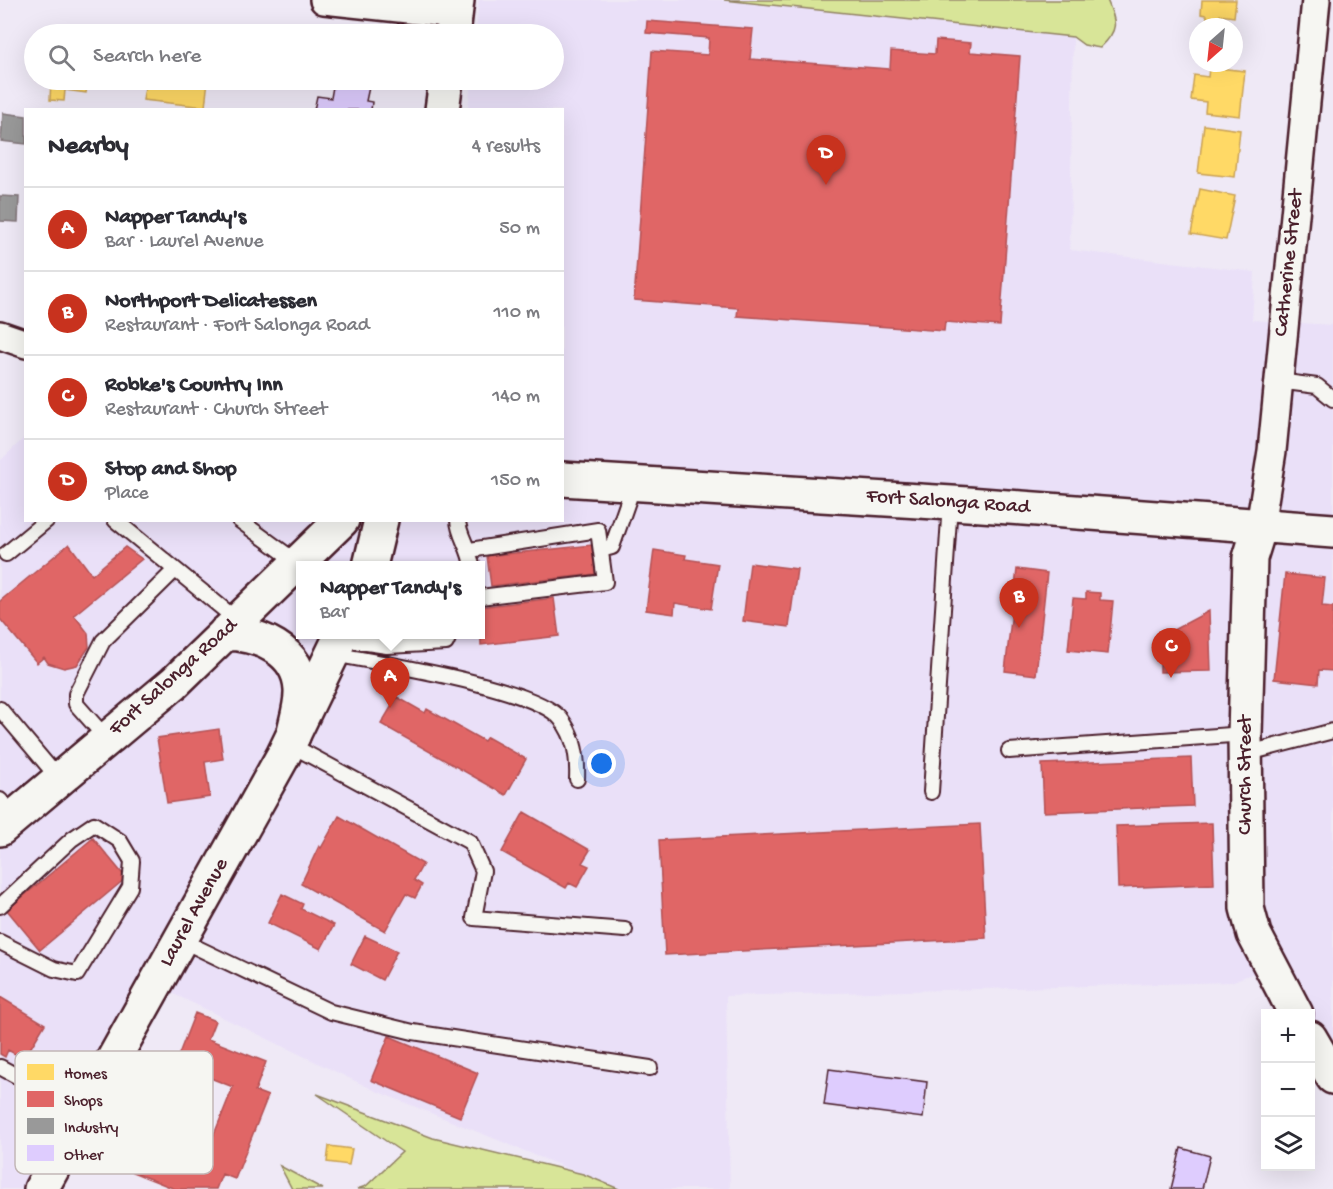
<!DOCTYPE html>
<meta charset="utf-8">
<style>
body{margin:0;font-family:"Gochi Hand",sans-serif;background:#f7f7f7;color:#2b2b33}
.controls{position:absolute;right:18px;bottom:18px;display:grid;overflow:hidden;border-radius:0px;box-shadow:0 6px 24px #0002}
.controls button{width:54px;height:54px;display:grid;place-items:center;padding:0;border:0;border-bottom:2px solid #e1e1e2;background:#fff;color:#2b2b33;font:30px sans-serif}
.compass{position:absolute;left:1189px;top:18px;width:54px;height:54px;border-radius:50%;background:#fff;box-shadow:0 6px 24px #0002;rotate:207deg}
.you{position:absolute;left:602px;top:764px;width:21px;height:21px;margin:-15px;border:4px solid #fff;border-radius:50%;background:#1a73e8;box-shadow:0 0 0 9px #1a73e833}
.badge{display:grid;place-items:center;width:39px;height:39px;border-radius:50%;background:#c8321e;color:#fff;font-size:20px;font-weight:700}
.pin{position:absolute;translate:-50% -50px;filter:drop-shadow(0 2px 3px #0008)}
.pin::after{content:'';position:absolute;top:32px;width:21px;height:18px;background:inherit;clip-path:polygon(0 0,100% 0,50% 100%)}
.popup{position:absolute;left:296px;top:561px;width:189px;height:78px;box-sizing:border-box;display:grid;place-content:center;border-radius:0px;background:#fff;filter:drop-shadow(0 2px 4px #0005);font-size:20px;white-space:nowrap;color:#7c7c81}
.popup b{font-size:22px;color:#2b2b33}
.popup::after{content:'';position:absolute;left:50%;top:100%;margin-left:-12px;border:12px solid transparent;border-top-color:#fff}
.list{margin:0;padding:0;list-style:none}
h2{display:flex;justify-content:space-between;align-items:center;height:78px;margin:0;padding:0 24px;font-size:26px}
h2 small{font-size:20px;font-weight:400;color:#7c7c81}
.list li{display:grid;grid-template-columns:39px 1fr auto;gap:18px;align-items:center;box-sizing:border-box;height:84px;padding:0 24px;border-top:2px solid #e1e1e2}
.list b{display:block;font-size:22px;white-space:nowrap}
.list p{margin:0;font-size:20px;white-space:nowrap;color:#7c7c81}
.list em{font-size:20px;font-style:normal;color:#7c7c81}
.icon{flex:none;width:33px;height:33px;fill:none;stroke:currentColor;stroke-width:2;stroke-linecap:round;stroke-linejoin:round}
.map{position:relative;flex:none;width:1333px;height:1189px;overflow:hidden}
.search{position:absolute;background:#fff;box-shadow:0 6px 24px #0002;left:24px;top:24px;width:540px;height:66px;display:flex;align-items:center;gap:15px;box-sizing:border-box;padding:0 21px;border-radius:33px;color:#7c7c81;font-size:22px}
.panel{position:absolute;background:#fff;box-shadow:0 6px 24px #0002;left:24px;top:108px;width:540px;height:414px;border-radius:0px}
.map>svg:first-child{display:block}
</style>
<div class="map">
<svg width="1333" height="1189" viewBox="0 0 1333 1189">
<rect width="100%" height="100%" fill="#efe9f6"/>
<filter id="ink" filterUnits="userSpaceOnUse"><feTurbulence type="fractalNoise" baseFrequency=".0167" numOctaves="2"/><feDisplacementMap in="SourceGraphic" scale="12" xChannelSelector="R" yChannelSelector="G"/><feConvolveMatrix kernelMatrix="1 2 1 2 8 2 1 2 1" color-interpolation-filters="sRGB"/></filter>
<g filter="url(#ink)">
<!-- built -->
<path fill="#eae0f8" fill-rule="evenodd" d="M479 0H721L1073 37 1070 250 1255 272 1252 320 1333 325V1077L1311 1038 1310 1014 1272 966 1231 982 726 996 730 1189H619L376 1091 153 984 39 1189H0V461L25 437 26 520H562V110L468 109 471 80H554V34H476ZM300 566H480V634H300Z"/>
<!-- green -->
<path fill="#d8e598" stroke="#918262" stroke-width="1.5" d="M724 0H1107C1117 23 1119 30 1100 48L1084 45 1073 37Z
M317 1094 433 1138 583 1174 619 1189H357L366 1186 402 1152Z
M280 1166 323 1189H292Z"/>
<!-- homes -->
<path fill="#ffd966" stroke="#c9a154" stroke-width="1.5" d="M1202 0H1236L1234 17 1220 15 1218 27H1201L1206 25 1207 15 1201 14Z
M60 27 87 30 86 34H59Z
M1209 67 1245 71 1240 116 1205 112 1206 102 1191 100 1194 75 1208 77Z
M51 80H88L86 93 65 90 64 101 50 100Z
M146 80H208L205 107 143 100Z
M1204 125 1240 130 1235 177 1198 173Z
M1200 189 1235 196 1226 240 1191 234Z
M329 1146 352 1149 349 1165 327 1162Z"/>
<!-- shops -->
<path fill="#e06666" stroke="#b35154" stroke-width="1.5" d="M647 21 753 29 750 59 890 69 891 51 935 54 936 40 971 43 970 52 1020 56 1000 326 945 322 944 331 737 316 738 308 634 300 652 51 708 55 709 38 646 33Z
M69 544 92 575 125 547 142 559 74 615 88 633 89 647 77 665 64 668 48 663 44 657 37 663 0 619V601Z
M592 545 595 574 491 586 487 556Z
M654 550 686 555 685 559 718 564 711 609 675 603 674 614 646 610Z
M750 563 797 569 789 627 743 621Z
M1017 569 1047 573 1036 675 1005 671Z
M1285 574 1325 578 1322 606 1333 607V671L1319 670 1318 684 1274 679Z
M1086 592 1100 593V600L1113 601 1108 654 1068 650 1073 598 1086 599Z
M554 598 559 636 481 645 480 607Z
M1209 611 1211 671 1160 672V637Z
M397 697 425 713 427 709 484 741 487 737 526 759 506 795 381 724Z
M219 729 223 759 205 762 210 797 167 803 157 738Z
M1191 758 1193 806 1044 812 1042 764Z
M524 812 590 850 582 863 589 866 577 887 569 883 566 888 502 852Z
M339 816 423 864 414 880 422 885 415 898 406 894 385 931 301 884 319 846 321 848Z
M1212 823 1214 884 1118 888 1116 826Z
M980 824 986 938 665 955 659 840Z
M93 838 126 878 40 950 7 910Z
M282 894 303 904 301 909 334 925 321 949 268 923Z
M365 936 397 951 382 980 351 964Z
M0 997 45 1024 24 1059 8 1050 5 1057 0 1054Z
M195 1013 215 1021 208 1039 266 1062 255 1091 268 1096 235 1179 222 1174 216 1189H175L130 1171 143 1138 203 1162 233 1087 175 1064Z
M389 1036 478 1073 460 1117 371 1080Z"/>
<!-- industry -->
<path fill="#999" stroke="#817478" stroke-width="1.5" d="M3 113 26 116V144L1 141Z
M0 196 19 197 18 222 0 221Z"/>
<!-- building -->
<path fill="#deccfe" stroke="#4a1f2b" stroke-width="1.5" d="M334 81 369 87 366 101 372 102 371 110H314L317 96 331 98Z
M829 1069 927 1082 923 1118 824 1105Z
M1181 1148 1210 1156 1202 1189H1171Z"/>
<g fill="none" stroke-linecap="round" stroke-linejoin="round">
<defs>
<path id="lane" d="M1278 381 1317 386 1333 399
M115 520 238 621
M239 520 298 563
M458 520C458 534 470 549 472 566
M470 550 598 530 605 582 480 597
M601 550 612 547 634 484
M6 554 47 520
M340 639 387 646 446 643 450 634
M333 654C379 663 535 687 561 719 575 737 578 757 577 779
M0 709 59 779
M107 739 76 704V694L103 641 175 570
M289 744 470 842 483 871 474 918 625 930
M1009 751 1245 734
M1245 754 1333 731
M931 792 950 503
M0 800 15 817
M0 906 72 839 94 824 120 841 132 861 130 887 77 974 54 969 0 942
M181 940 331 1012 413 1032 650 1068
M0 1067 26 1081"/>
<path id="street" d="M324 0 455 14
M0 335 26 344
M1260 526 1272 451 1316 0"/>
<path id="secondary" d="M453 34 457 0
M442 110 446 80
M1260 526 1250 558 1245 734 1247 908 1254 934 1296 1014
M370 566 381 520
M1310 1038 1333 1077
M41 1189 283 756 342 634"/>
<path id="primary" d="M562 479 968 504 1333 531
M225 633C259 634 299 650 301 689 302 704 296 721 293 736
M0 829 174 683 342 520"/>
</defs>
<!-- lane casing -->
<use href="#lane" stroke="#4a1f2b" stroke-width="18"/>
<!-- street casing -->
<use href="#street" stroke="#4a1f2b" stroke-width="32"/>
<!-- secondary casing -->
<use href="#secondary" stroke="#4a1f2b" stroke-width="38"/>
<!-- primary casing -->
<use href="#primary" stroke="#4a1f2b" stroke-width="38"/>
<!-- lane -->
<use href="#lane" stroke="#f6f6f2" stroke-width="14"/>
<!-- street -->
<use href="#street" stroke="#f6f6f2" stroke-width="27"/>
<!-- secondary -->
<use href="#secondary" stroke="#f6f6f2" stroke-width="33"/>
<!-- primary -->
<use href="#primary" stroke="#f6f6f2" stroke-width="33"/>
</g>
</g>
<g text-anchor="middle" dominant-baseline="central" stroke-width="6" stroke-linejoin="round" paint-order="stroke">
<!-- street labels -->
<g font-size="21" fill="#4a1f2b" stroke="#f6f6f2">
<text transform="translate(1290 263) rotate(-84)">Catherine Street</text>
<text transform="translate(948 503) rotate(4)">Fort Salonga Road</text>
<text transform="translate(174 678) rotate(-42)">Fort Salonga Road</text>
<text transform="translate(1246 775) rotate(-90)">Church Street</text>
<text transform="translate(195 913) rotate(-61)">Laurel Avenue</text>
</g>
</g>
<!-- legend -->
<rect x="15" y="1051" width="198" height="123" rx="9" fill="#f6f6f2" stroke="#c2b6b6" stroke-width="1.5"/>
<rect x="27" y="1064" width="27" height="16" fill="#ffd966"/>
<rect x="27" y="1091" width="27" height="16" fill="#e06666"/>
<rect x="27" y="1118" width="27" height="16" fill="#999"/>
<rect x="27" y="1145" width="27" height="16" fill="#deccfe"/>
<g font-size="16" fill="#4a1f2b">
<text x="64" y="1078">Homes</text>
<text x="64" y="1105">Shops</text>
<text x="64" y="1132">Industry</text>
<text x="64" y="1159">Other</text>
</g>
</svg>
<div class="controls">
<button>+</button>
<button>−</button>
<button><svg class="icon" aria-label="layers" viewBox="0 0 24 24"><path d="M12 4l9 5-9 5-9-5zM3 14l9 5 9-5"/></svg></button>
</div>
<svg class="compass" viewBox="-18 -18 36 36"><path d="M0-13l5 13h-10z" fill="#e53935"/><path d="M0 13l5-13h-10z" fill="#7c7c81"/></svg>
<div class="you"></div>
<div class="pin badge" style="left:390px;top:708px">A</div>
<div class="popup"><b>Napper Tandy's</b>Bar</div>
<div class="pin badge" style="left:1019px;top:628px">B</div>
<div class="pin badge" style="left:1171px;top:678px">C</div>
<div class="pin badge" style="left:826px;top:185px">D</div>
<div class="search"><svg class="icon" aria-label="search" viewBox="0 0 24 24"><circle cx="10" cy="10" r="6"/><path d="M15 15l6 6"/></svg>Search here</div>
<section class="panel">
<h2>Nearby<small>4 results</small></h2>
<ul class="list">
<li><span class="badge">A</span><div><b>Napper Tandy's</b><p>Bar · Laurel Avenue</p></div><em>50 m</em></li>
<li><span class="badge">B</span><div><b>Northport Delicatessen</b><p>Restaurant · Fort Salonga Road</p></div><em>110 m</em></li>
<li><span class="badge">C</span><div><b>Robke's Country Inn</b><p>Restaurant · Church Street</p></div><em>140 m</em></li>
<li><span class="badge">D</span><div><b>Stop and Shop</b><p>Place</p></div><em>150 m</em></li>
</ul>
</section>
</div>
